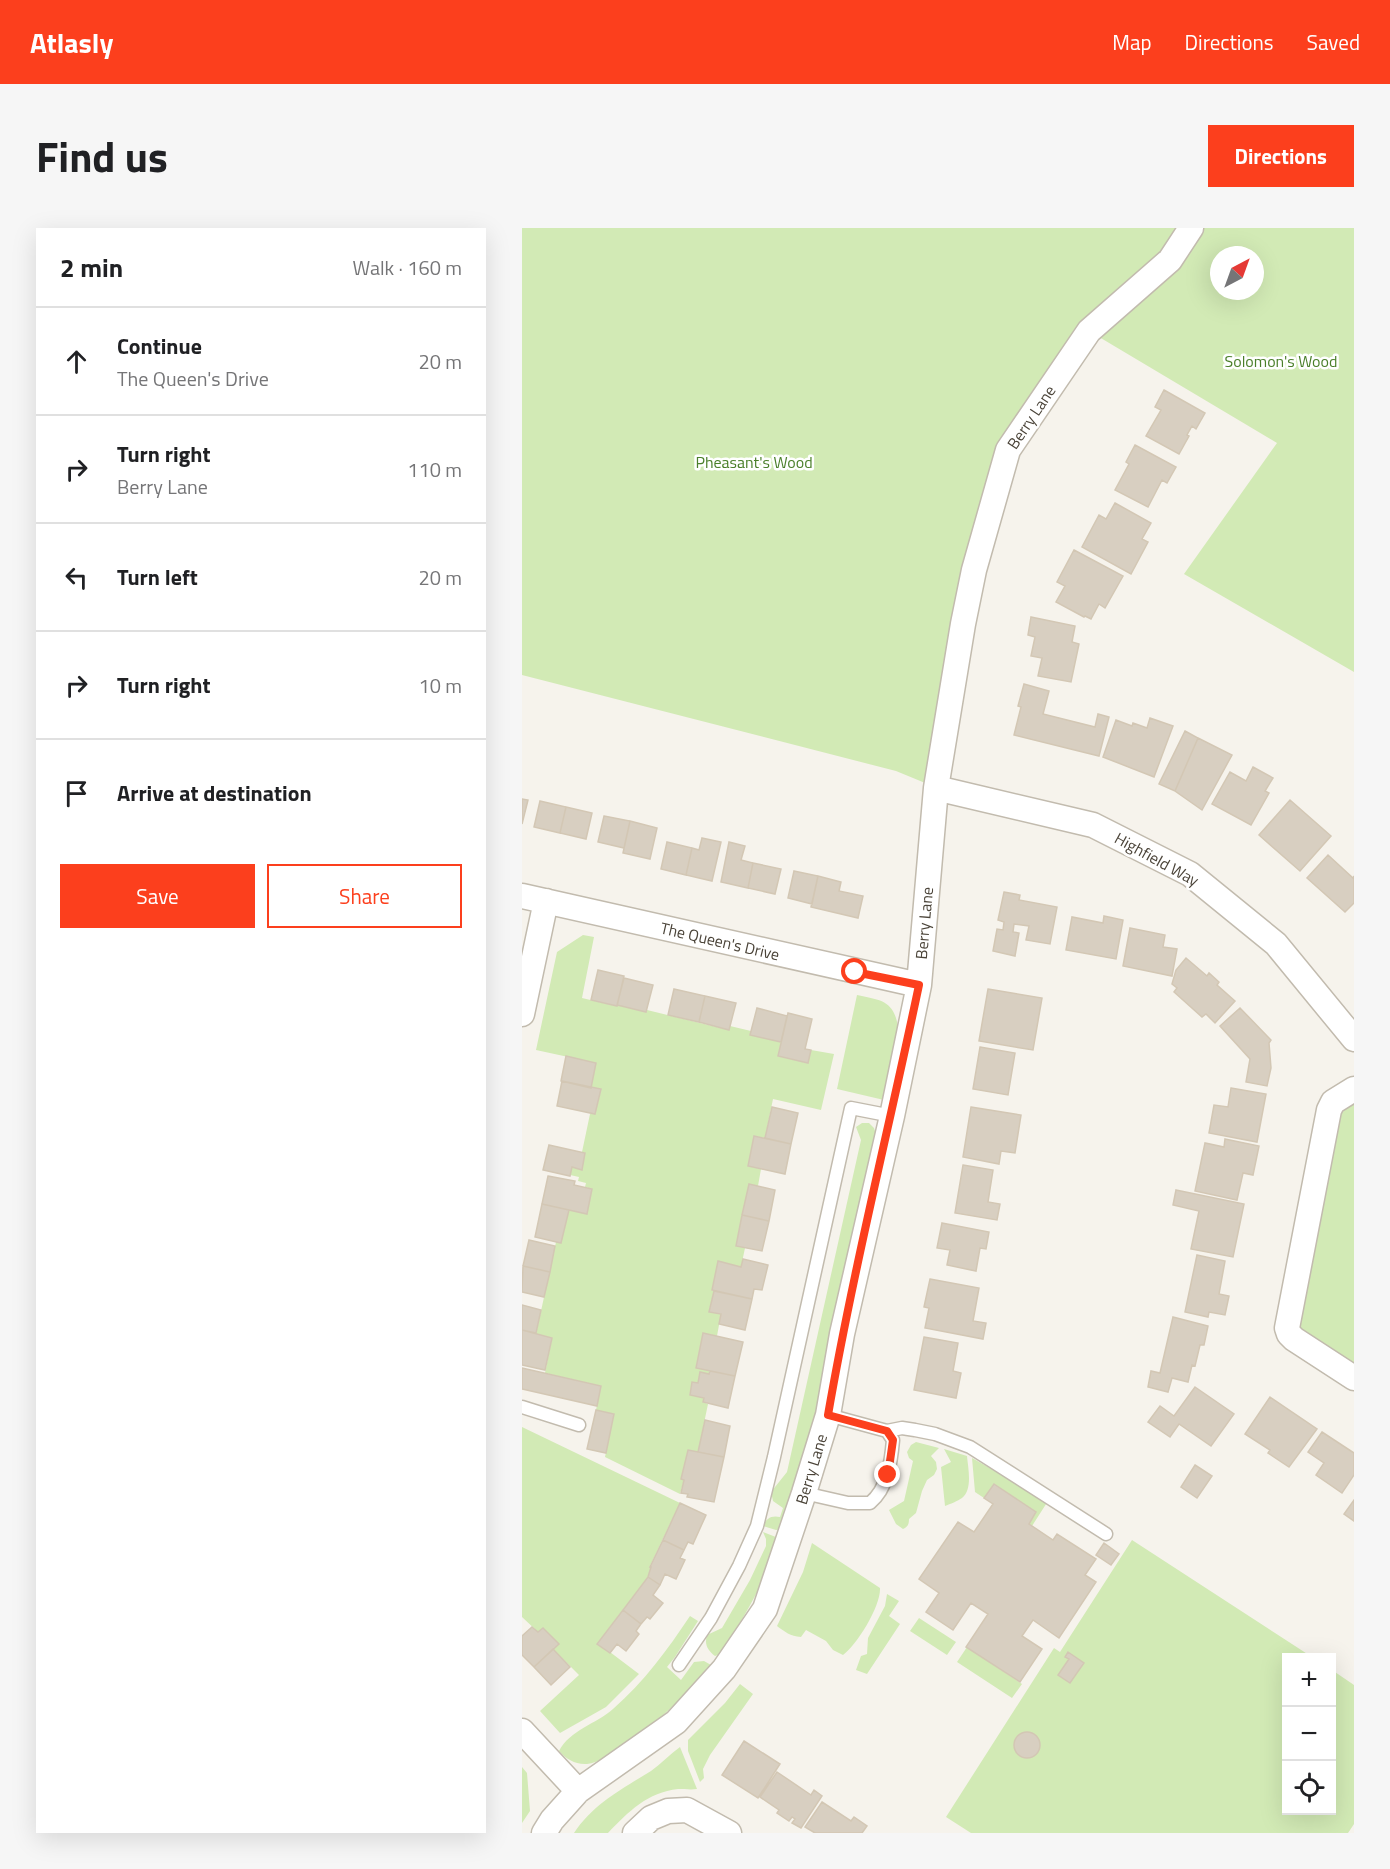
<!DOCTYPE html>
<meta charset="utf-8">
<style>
body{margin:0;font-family:"Titillium Web",sans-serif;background:#f6f6f6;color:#202124}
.controls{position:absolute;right:18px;bottom:18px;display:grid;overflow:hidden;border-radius:0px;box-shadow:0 6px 24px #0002}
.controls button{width:54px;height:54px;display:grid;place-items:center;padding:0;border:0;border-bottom:2px solid #e0e0e0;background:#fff;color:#202124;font:30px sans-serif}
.compass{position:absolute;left:688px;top:18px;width:54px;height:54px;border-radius:50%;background:#fff;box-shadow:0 6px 24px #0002;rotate:41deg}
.stop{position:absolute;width:18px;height:18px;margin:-14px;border:4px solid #fc3f1d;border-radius:50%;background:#fff}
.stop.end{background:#fc3f1d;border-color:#fff;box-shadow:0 2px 6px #0008}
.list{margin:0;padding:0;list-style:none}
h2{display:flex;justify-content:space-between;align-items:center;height:78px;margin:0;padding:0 24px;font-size:26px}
h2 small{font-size:20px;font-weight:400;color:#757577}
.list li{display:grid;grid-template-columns:39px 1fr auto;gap:18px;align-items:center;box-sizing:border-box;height:108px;padding:0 24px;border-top:2px solid #e0e0e0}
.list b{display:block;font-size:22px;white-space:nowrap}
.list p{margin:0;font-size:20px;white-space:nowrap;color:#757577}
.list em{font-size:20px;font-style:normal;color:#757577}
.actions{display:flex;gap:12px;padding:18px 24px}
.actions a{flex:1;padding:14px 0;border:2px solid #fc3f1d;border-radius:0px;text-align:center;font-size:21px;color:#fc3f1d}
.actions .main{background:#fc3f1d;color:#fff}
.icon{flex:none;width:33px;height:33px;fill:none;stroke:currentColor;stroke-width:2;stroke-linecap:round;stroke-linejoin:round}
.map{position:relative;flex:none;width:832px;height:1605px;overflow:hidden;border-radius:0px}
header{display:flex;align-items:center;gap:36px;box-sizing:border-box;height:84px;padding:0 30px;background:#fc3f1d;color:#fff}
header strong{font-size:28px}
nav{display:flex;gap:33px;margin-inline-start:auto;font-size:21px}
.intro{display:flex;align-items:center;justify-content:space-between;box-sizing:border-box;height:144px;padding:0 36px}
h1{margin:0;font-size:42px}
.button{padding:15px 27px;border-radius:0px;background:#fc3f1d;color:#fff;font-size:21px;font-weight:700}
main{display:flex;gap:36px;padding:0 36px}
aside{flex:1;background:#fff;border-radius:0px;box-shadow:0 6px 24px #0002}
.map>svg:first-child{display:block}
</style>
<header>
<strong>Atlasly</strong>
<nav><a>Map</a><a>Directions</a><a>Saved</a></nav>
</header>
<div class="intro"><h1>Find us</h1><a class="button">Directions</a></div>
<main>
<aside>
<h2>2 min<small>Walk · 160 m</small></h2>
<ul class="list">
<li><svg class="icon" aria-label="ahead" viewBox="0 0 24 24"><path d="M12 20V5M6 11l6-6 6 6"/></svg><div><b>Continue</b><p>The Queen's Drive</p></div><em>20 m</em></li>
<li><svg class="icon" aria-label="right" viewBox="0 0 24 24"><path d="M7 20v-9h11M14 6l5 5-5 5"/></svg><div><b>Turn right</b><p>Berry Lane</p></div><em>110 m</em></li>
<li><svg class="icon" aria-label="left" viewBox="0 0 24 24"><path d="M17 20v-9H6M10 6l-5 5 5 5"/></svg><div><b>Turn left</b></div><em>20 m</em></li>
<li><svg class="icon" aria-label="right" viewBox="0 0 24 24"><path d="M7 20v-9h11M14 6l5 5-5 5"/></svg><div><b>Turn right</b></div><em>10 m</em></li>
<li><svg class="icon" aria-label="arrive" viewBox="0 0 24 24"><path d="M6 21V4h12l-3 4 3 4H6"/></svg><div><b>Arrive at destination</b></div></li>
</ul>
<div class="actions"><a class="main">Save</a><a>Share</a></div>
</aside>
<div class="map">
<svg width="832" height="1605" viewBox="0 0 832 1605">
<rect width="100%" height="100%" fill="#f6f3ec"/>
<!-- green -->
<path fill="#d2eab5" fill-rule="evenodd" d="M0 0H832V444L662 346 755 215 567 103 486 222 408 557 374 543 0 447ZM697 27H733V63H697Z
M61 707 72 709 60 770 94 778 95 777 124 784 125 782 207 802 208 798 229 803V807L259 814 256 828 285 835 289 822 312 826 299 882 251 871 243 910 232 908 226 938 239 941 236 958 227 956 214 1017 223 1020 219 1039 196 1034 190 1062 192 1063 187 1083 199 1086 195 1108 181 1105 174 1139 188 1143 187 1146 178 1145 176 1155H170L168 1166 182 1170 181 1174 186 1176 176 1224 166 1222 159 1251 162 1252 158 1266 83 1229 92 1186 74 1182 79 1158 23 1145 30 1110 14 1106 34 1014H39L47 982 65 986 70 961 63 959 64 955 56 953 57 949 48 947 50 939 60 941 63 925 60 924 68 886H73L79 862 69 860 74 835 14 822 35 724Z
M335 767C358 772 372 772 376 799L362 872 315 861Z
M832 861V1150L772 1111 807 882Z
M340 895H347L352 900 354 906 298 1183 262 1301 254 1302 241 1298C244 1290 250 1287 258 1289L261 1280 251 1273 249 1264 265 1244 339 912 334 899Z
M0 1199 158 1275 128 1338 129 1339 126 1349 76 1415 117 1446 84 1479 38 1505 18 1483 57 1447 31 1421 36 1416 21 1400 16 1404 0 1389Z
M394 1214 417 1220 409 1228 414 1234 415 1241 412 1247 405 1252 400 1263 394 1285 387 1291C387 1296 386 1299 381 1301L374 1296 367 1282 382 1273 391 1233 387 1230 385 1224 389 1217Z
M422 1221 445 1228C446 1240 451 1261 440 1270 436 1273 428 1276 423 1278L419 1239 429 1234Z
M450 1230 526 1273 510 1298 507 1296 514 1284 472 1256 462 1270 453 1264Z
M241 1304 259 1311C242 1353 223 1391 196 1427L193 1428C186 1422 182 1417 185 1407L200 1400 228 1352 244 1318V1311Z
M610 1312 790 1429 764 1430V1582H810V1442L832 1457V1596L826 1605H449L424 1589 532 1420 538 1424Z
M290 1315 358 1360C359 1378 335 1417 321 1427L311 1422 304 1413 284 1402 279 1409C268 1408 263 1404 255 1398L281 1344Z
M365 1366 377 1373 367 1388 378 1396 345 1446 334 1442 339 1428 345 1426 346 1410 363 1378Z
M168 1388 176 1393 153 1429 145 1439 159 1452 172 1434 182 1433 189 1437C171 1457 154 1477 133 1494 122 1503 110 1510 98 1518 89 1525 77 1535 65 1536 54 1537 44 1531 37 1523 48 1502 74 1496 91 1481 122 1454 146 1421 168 1388Z
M397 1390 434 1414 425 1427 388 1403Z
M445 1419 500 1456 490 1470 435 1434Z
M218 1456 231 1466 188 1527 181 1541 182 1550 178 1554 166 1523V1512L203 1475Z
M158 1519 175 1561C169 1562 163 1561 156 1561 126 1564 106 1584 86 1605H52C71 1576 100 1561 129 1543 139 1536 148 1526 158 1519Z
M0 1539 5 1545 8 1583 0 1595Z"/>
<!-- building -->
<path fill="#d8cfc1" stroke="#d3c7b4" stroke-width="1.5" d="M642 162 683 185 674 201 670 198 665 207 667 208 657 226 624 208 639 182 633 179Z
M613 217 654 239 645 255 640 252 626 279 593 262 607 236 604 234Z
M593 275 629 295 620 311 626 314 609 346 560 319 577 287 584 291Z
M552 322 601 348 583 380 577 376 569 391 563 388 562 389 534 374 543 358 535 354Z
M509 389 553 398 550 414 557 416 549 454 516 448 520 430 509 428 513 409 506 407Z
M502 456 527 463 521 486 573 499 576 486 587 489 577 528 492 507 499 479 496 478Z
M628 490 651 498 632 549 581 529 594 492 610 498 611 495 625 500Z
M663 503 676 510 653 563 637 556Z
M676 510 710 527 680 582 653 563Z
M731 539 751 550 743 563 747 565 729 597 690 576 708 544 724 553Z
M0 571 6 572 0 596Z
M768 572 809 608 778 643 737 607Z
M18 573 44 579 38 605 12 599Z
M44 579 70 585 64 611 38 605Z
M82 588 108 593 102 620 76 614Z
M108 593 135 600 128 631 101 625Z
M180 610 199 614 190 653 164 647 170 620 177 622Z
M145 614 170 620 164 647 139 641Z
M207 614 223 618 219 632 231 635 226 660 199 654Z
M806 627 831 650 832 648V675L823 684 785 650Z
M231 635 259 641 253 666 226 660Z
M272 643 296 648 290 676 266 670Z
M296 648 319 654 317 663 341 668 336 690 289 679Z
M482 664 498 667 497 672 535 679 528 716 504 712 507 698 492 696 491 704 497 705 493 728 471 723 475 701 481 702 482 694 476 692Z
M582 688 601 692 594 731 544 722 550 689 581 695Z
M608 700 643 707 641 719 655 721 650 748 601 738Z
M664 730 685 748 687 745 697 754 695 757 713 773 693 795 684 786 680 789 652 764 655 760 650 756 654 742Z
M76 742 102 748 95 778 69 772Z
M102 750 131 757 124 784 95 777Z
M152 761 183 768 177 794 146 787Z
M466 761 520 770 511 822 457 813Z
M183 768 214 775 207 802 177 794Z
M235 780 265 788 259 814 228 807Z
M718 780 749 812 747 815 749 840 745 858 724 854 728 831 698 798Z
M266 785 290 791 283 821 289 822 286 835 256 828Z
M458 819 493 825 486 867 451 861Z
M44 828 74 835 69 860 39 853Z
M40 853 79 861 73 886 35 878Z
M709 860 744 866 735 914 687 905 692 877 706 879Z
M250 879 276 885 269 916 243 910Z
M449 879 499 887 493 925 479 923 477 936 441 929Z
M232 908 269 916 263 946 226 938Z
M703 911 737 918 731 947 721 945 715 972 673 963 683 915 702 919Z
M27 917 63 925 60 942 50 939 48 948 21 942Z
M441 937 471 942 466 974 478 976 475 992 433 985Z
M26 948 53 953 52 957 70 961 65 986 20 976Z
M227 956 253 962 247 993 220 987Z
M654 962 722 976 711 1029 669 1021 677 983 651 977Z
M20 976 47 982 39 1015 13 1009Z
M220 987 247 993 240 1023 214 1018Z
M420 995 467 1004 464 1021 458 1020 454 1043 425 1037 428 1022 415 1020Z
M7 1012 33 1018 28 1044 1 1038Z
M675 1027 703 1033 697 1066 707 1068 703 1087 687 1084 686 1089 663 1084Z
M221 1031 246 1037 240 1062 232 1061 230 1071 190 1062 196 1033 219 1039Z
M1 1038 28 1044 22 1069 0 1064Z
M408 1051 457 1060 451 1093 464 1095 461 1111 403 1100 407 1080 402 1079Z
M192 1063 230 1071 223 1102 197 1096 199 1086 187 1084Z
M0 1077 19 1082 14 1105 0 1102Z
M651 1089 686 1098 682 1117H678L673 1138 670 1137 666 1154 650 1150 646 1164 626 1159 629 1143 638 1145Z
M0 1102 30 1110 23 1142 0 1137Z
M181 1105 221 1114 213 1148 174 1140Z
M402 1109 436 1115 431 1143 439 1145 434 1170 392 1162Z
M0 1140 79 1158 75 1178 0 1161Z
M188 1143 213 1148 206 1180 181 1174 182 1170 168 1167 170 1154 176 1155 178 1144 187 1146Z
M673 1159 712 1186 689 1218 657 1196 648 1209 626 1194 638 1178 652 1188Z
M748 1169 795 1201 767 1239 746 1225 748 1222 723 1206Z
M74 1182 92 1186 84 1225 65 1221Z
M183 1192 208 1198 202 1229 176 1224Z
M800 1204 832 1225V1247L820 1265 794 1247 802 1235 786 1224Z
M166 1222 202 1229 192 1274 165 1269 166 1266 159 1265 162 1252 159 1251Z
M673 1237 690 1248 675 1270 659 1259Z
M472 1256 514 1284 507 1296 531 1312 535 1306 574 1331 563 1347 574 1354 537 1410 511 1392 500 1408 520 1421 498 1454 444 1419 466 1386 449 1375 431 1402 404 1384 417 1365 397 1351 436 1294 452 1304 471 1276 462 1270Z
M832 1272V1293L822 1286Z
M158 1275 184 1287 171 1316 166 1314 162 1322 141 1312Z
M141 1312 162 1322 158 1330 163 1332 154 1351 143 1346 138 1357 126 1349 129 1339H128Z
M582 1315 597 1326 589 1337 574 1327Z
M126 1349 138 1357 131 1367 141 1375 128 1391 125 1389 119 1396 101 1382Z
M101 1382 119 1396 114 1403 117 1406 104 1423 95 1416 88 1425 75 1416Z
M10 1399 16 1404 21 1400 37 1416 12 1439 0 1427V1408Z
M31 1421 48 1439 29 1457 12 1439Z
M546 1424 562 1435 548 1455 536 1447 547 1431 543 1429Z
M492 1517a13 13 0 1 1 26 0a13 13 0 1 1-26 0Z
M222 1513 258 1536 236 1570 200 1547Z
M255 1544 289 1567 292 1562 300 1568 279 1600 270 1595 273 1591 270 1589 267 1593 255 1585 257 1582 238 1569Z
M300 1574 329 1593 332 1589 345 1598 340 1605H293L283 1599Z"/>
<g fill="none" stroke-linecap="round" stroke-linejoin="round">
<defs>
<path id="lane" d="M0 1179 57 1197
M306 1187 365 1203 380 1200 393 1202 413 1206 448 1219 584 1306
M282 1265 326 1275H348C366 1260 369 1234 371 1212L365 1203
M157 1437 189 1390 217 1338 235 1298 252 1229 329 880 370 888"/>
<path id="street" d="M414 560 571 597 668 646 754 716 832 811
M0 668 397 757
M0 786 24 673
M832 861 811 874 807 882 765 1100 767 1106 772 1111 832 1150
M0 1503 56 1563
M22 1605 30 1592 56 1563 154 1494 202 1441 243 1381 282 1265 306 1187 320 1106 370 888 397 757 414 560 441 396 452 342 486 222 567 103 648 32 669 0
M113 1605 129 1590 146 1583 165 1582 207 1605"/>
</defs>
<!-- lane casing -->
<use href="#lane" stroke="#c2bbae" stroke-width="15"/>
<!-- street casing -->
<use href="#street" stroke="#c2bbae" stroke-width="27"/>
<!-- lane -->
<use href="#lane" stroke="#fff" stroke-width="12"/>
<!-- street -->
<use href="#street" stroke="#fff" stroke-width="24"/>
</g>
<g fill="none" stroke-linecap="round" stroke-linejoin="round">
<!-- route -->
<path stroke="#fc3f1d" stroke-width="8" d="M333 744 397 757C367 900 331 1043 306 1187L365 1203 371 1212 366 1247"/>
</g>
<g text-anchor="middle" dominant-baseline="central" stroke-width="5" stroke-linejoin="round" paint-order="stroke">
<!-- park labels -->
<g font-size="16" fill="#4a7f2a" stroke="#fff">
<text x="759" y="133">Solomon's Wood</text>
<text x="232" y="234">Pheasant's Wood</text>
</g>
<!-- street labels -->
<g font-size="16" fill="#4b4439" stroke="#fff">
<text transform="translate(509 189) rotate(-56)">Berry Lane</text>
<text transform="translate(635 631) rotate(29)">Highfield Way</text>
<text transform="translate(402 695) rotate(-85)">Berry Lane</text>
<text transform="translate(198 713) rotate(13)">The Queen's Drive</text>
<text transform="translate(289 1241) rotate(-73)">Berry Lane</text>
</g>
</g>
</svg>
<div class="controls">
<button>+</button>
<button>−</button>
<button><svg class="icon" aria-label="locate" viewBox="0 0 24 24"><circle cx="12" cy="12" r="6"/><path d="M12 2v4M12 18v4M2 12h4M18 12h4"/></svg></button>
</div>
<svg class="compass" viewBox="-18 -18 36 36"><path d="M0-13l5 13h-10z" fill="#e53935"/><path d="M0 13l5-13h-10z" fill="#757577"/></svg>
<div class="stop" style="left:333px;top:744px"></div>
<div class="stop end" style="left:366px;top:1247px"></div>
</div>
</main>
